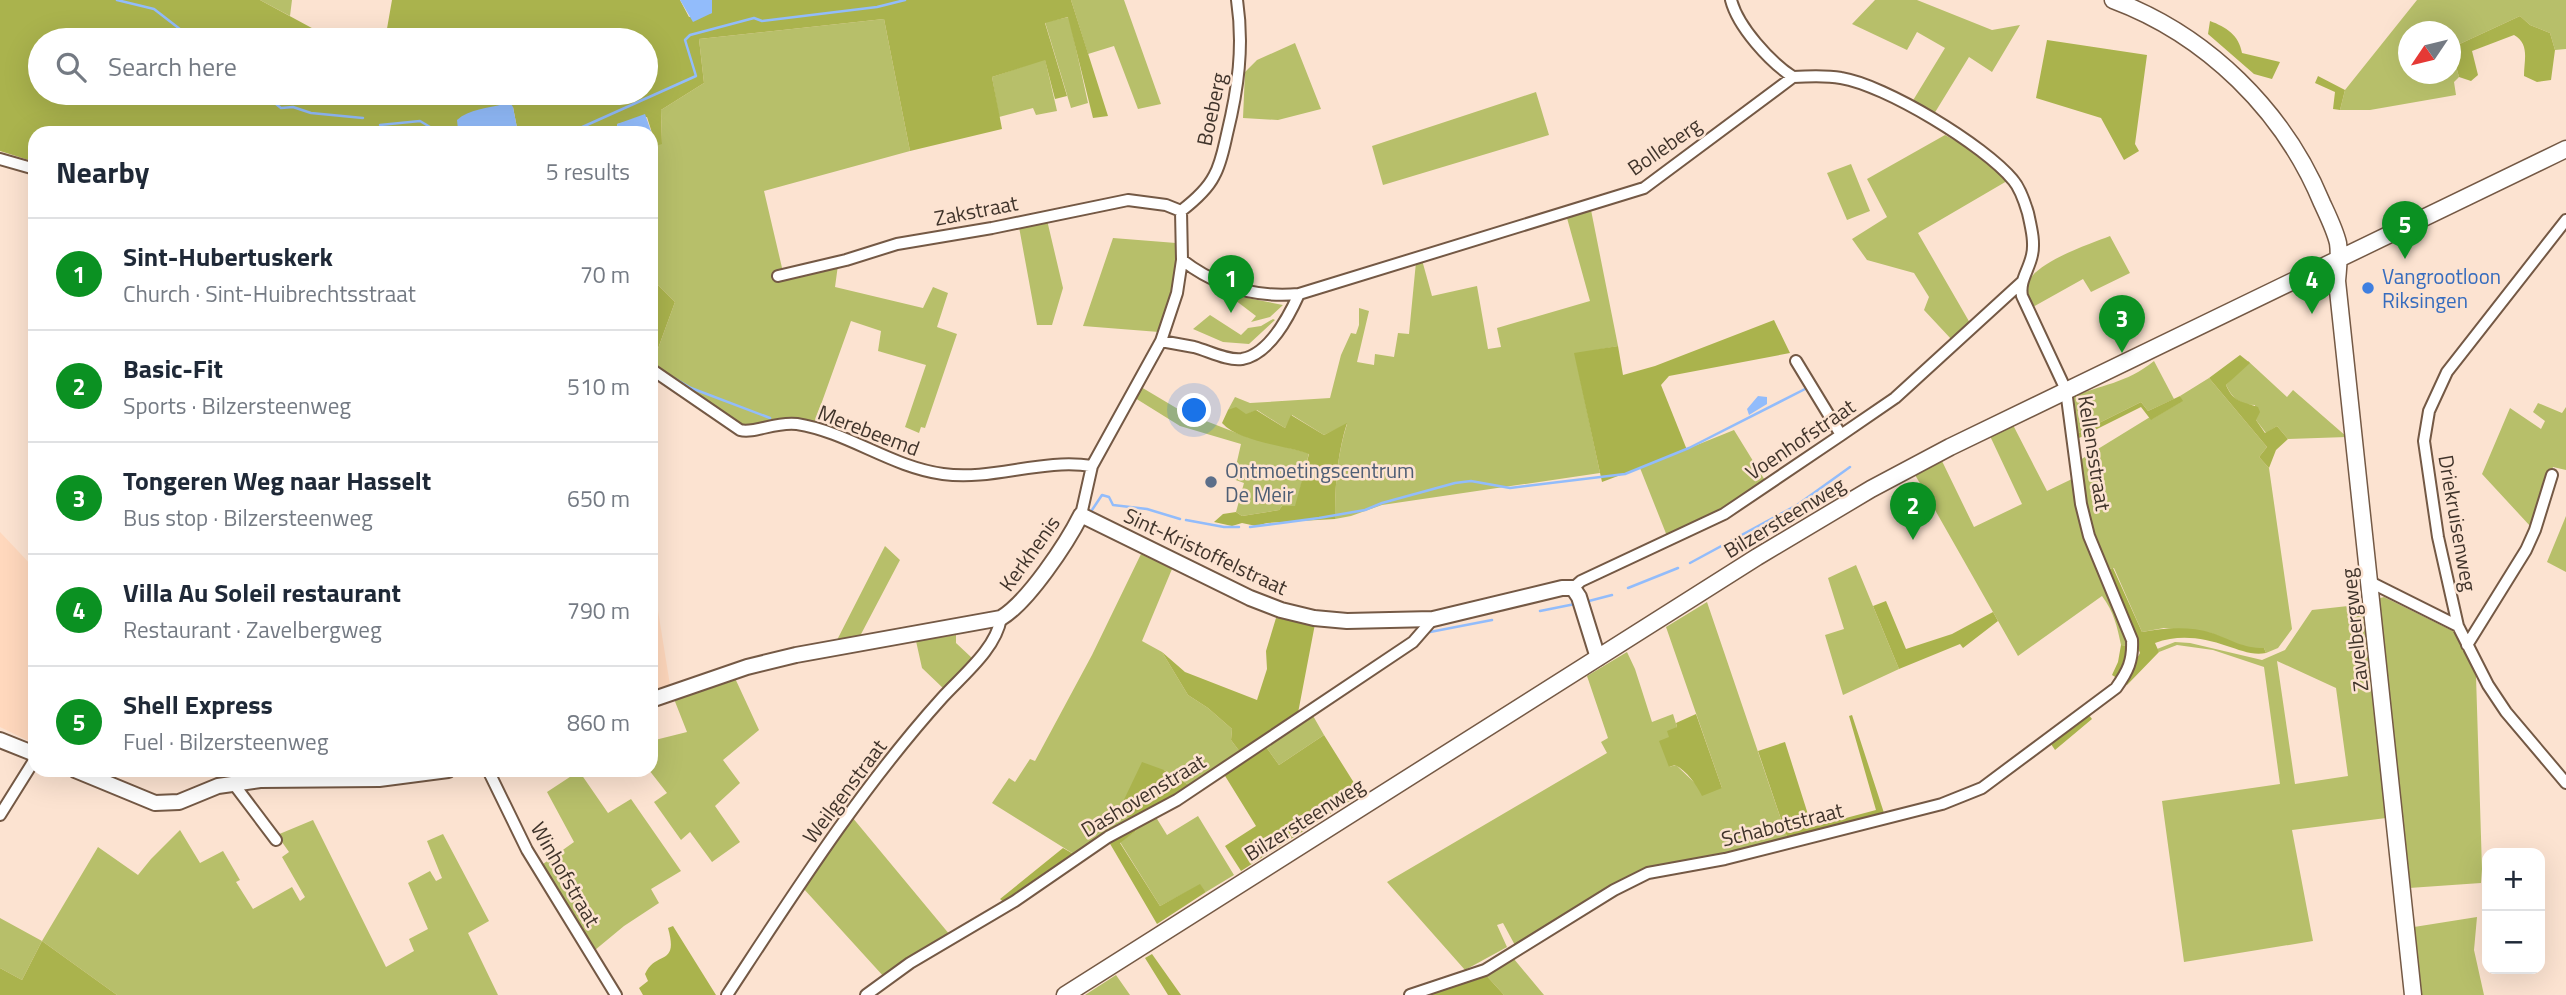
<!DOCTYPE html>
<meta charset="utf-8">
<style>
body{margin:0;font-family:"Titillium Web",sans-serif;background:#f2f2f3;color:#1f2937}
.controls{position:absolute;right:21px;bottom:21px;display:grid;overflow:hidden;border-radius:14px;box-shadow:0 7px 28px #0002}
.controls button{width:63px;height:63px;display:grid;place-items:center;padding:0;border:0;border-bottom:2px solid #e0e1e3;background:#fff;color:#1f2937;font:35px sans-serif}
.compass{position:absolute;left:2398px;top:21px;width:63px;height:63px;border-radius:50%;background:#fff;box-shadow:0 7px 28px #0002;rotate:235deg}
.you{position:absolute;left:1195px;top:411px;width:24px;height:24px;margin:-18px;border:5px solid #fff;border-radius:50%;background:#1a73e8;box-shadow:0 0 0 10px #1a73e833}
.badge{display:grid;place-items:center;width:46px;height:46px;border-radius:50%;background:#0b9122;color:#fff;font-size:23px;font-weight:700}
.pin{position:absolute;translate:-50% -58px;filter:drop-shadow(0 2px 4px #0008)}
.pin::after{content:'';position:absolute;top:37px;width:24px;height:21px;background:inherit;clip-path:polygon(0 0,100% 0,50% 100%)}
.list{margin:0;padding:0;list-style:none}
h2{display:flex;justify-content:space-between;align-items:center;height:91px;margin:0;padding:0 28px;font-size:30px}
h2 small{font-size:23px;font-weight:400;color:#747a83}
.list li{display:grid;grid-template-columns:46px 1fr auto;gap:21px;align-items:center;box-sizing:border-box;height:112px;padding:0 28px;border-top:2px solid #e0e1e3}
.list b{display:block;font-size:26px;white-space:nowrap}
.list p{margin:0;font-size:23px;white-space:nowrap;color:#747a83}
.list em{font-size:23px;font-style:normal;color:#747a83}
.icon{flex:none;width:38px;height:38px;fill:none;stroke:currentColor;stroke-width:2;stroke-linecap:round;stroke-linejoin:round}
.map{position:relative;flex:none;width:2566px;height:995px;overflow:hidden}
.search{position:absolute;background:#fff;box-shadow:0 7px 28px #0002;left:28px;top:28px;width:630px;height:77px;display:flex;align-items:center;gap:18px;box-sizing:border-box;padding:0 24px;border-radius:38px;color:#747a83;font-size:26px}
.panel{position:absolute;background:#fff;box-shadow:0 7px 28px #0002;left:28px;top:126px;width:630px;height:651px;border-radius:21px}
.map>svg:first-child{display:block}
</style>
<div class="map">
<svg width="2566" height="995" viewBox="0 0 2566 995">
<rect width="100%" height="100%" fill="#fce3d1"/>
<!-- built -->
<path fill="#ffd8bd" d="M0 532 35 569V731L31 742 0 727Z
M651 586H654L670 685 651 692Z"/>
<!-- green -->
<path fill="#b7bf6a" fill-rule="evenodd" d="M260 0H292L290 16Z
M1071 0H1124L1161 104 1138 109 1114 46 1088 54Z
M1875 0H1917L1992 30 2020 25 1992 72 1969 57 1934 114 1912 102 1945 48 1917 32 1907 50 1852 24Z
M2417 0H2566V49L2555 50 2550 33 2530 25 2520 16 2451 48 2450 32H2408V74H2450L2451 48 2459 77 2454 82 2456 95 2370 110H2340L2345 90Z
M1069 17 1088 103 1071 108 1045 22Z
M884 19 910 151 764 191 783 272 838 265 835 287 923 308 933 287 948 293 937 327 957 334 925 428 921 427 919 433 905 427 926 365 878 351 881 331 851 321 814 424C799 421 784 417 769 420 760 422 752 428 742 426L652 365 675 302 651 278V147L662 143 661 110 704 83 699 39Z
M1295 43 1321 109 1278 120 1243 118 1245 72 1257 60Z
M1045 59 1057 111 1036 115 1033 108 999 117 992 77Z
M1536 92 1549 135 1383 185 1372 146Z
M1945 135 1976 152 2007 181 1918 233 1970 323 1952 340 1924 310 1929 297 1914 273 1867 260 1852 239 1887 217 1867 179Z
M1851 164 1870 211 1847 220 1827 173Z
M1591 210 1618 346 1575 354 1600 473 1382 505 1351 516 1335 519C1335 486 1337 455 1347 424L1324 435 1292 415 1285 428 1257 410 1245 415 1228 410 1235 397 1250 403 1330 398 1341 355 1351 333 1356 334 1359 325V308L1369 311 1357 362 1374 365 1375 354 1394 357 1398 333 1409 334 1416 262 1422 260 1432 296 1477 286 1488 349 1501 347 1497 328 1590 301 1567 218Z
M1047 220 1063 288 1052 325H1037L1019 227Z
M2110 236 2130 273 2091 292 2083 279 2031 308C2028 301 2026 294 2027 286 2031 263 2090 244 2110 236Z
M1113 238 1176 243C1176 277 1170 300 1159 332L1083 326Z
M1227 294 1283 305 1270 317 1251 322 1256 316Z
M1210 315 1241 335 1248 328 1261 326 1273 319 1275 320 1249 344 1223 342 1193 329Z
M2154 361 2174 399 2148 411 2141 402 2075 435 2071 398C2101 384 2126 384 2154 361Z
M2248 361 2287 397 2293 390 2347 437 2288 439 2277 426 2266 433 2256 420 2255 405C2240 405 2232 398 2226 385Z
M2209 378 2267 447 2259 457 2269 468 2292 629 2278 648 2266 653 2264 648H2246L2211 633 2164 628 2142 632 2114 568 2109 569 2086 514 2080 460 2150 417 2152 419 2182 401 2180 396Z
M1141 387 1183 412 1247 437 1309 453 1296 506H1282L1279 510 1242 516 1236 512 1244 483 1233 479 1241 444 1180 426 1135 398Z
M2538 403 2562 413 2566 407V470L2553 467 2531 527 2482 474 2510 408 2541 429 2545 421 2533 412Z
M2013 425 2047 491 2072 479 2129 646 2121 645C2117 626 2114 612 2102 596L2018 656 1914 473 1941 459 1974 527 2022 504 1990 436Z
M1734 430 1766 482 1734 503 1667 536 1640 468Z
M2566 516V572L2547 562Z
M885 546 900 560 859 638 836 642Z
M1141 554 1172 569 1142 641 1162 652 1188 695 1208 708 1232 729 1231 740 1240 752 1189 785 1164 770 1132 821 1077 856 992 803 1009 778 1015 782 1030 759 1035 761 1092 655Z
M1856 565 1899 669 1843 695 1825 635 1844 629 1828 578Z
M2384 597 2457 633 2476 676 2482 869 2481 883 2409 888 2379 602 2380 598Z
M1707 602 1788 840 1660 868 1517 949 1503 923 1497 925 1507 947 1465 970 1387 882 1607 753 1601 742 1608 738 1587 676 1627 652 1635 669 1652 722 1673 714 1677 727 1669 737V767L1676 765 1697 785 1722 788 1666 627Z
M2366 604 2386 818 2292 830 2313 941 2184 962 2162 801 2280 784 2264 667 2213 650 2177 645 2159 652 2157 649 2175 642 2190 643 2262 660 2285 650 2312 610ZM2277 661 2336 688 2348 776 2295 784Z
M956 635V643L972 658 944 689 922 668 916 641Z
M734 676 759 730 723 760 740 783 715 806 740 842 712 862 690 832 681 840 654 802 667 793 649 770 651 741 687 732 674 699Z
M1312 714 1324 735 1279 765 1264 744Z
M579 771 608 813 631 799 681 871 651 889 659 903 624 926 595 950 543 864 574 842 547 792Z
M1154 814 1167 835 1198 816 1234 875 1206 892 1200 885 1160 906 1120 842 1136 831 1134 826Z
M852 817 950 935 885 978 803 888Z
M313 820 386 967 414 951 409 939 428 929 408 883 430 871 436 881 442 878 427 841 443 834 489 921 468 933 498 995H117L42 941 22 980 0 968V918L42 941 98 847 138 875 151 859 180 830 200 863 223 851 240 880 236 882 253 909 292 887 300 901 305 897 282 857 289 852 277 835Z
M2477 917 2474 950 2484 995H2420L2414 927Z
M1514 959 1544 995H1504L1485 974Z
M1116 975 1130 995H1085Z"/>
<!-- forest -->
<path fill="#aab34d" d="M0 0H260L334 40H40V93H646V40H385L392 0H680L689 17 712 13V0H1071L1108 116 1093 118 1068 17 1045 23 1067 96 1055 99 1045 60 992 77 1002 129 910 151 884 19 699 39 704 83 661 110 662 144 651 147 653 136 647 117 617 124 618 133H611L609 128 599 133H518L513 107 458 130 463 133H35V162L0 151Z
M2520 16 2530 25 2550 33 2555 50 2551 80 2537 82 2524 76C2524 60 2530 44 2514 35L2472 51 2478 75 2471 81 2459 77 2451 48Z
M2210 21C2226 27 2239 35 2242 53L2280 62 2272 79 2254 74 2208 34Z
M2047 40 2147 55 2135 144 2139 151 2124 160 2101 118 2036 98Z
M2318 76 2345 90 2340 110 2333 109 2335 92 2315 83Z
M651 278 675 302 652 365 651 364Z
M1774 320 1790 353 1669 376 1661 385 1687 450 1602 482 1574 353 1618 346 1623 375 1655 366Z
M2240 355 2250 363 2226 385C2233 402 2243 402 2258 407L2260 412 2256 420 2265 433 2277 426 2288 439 2276 450 2269 468 2259 457 2267 447 2209 378Z
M2180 396 2183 401 2151 420 2141 407 2075 440V435L2141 402 2148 411Z
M1236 407 1246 414 1256 410 1285 428 1291 415 1324 435 1347 423C1337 455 1335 486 1335 519L1267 523 1256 526 1242 523 1232 526 1214 522 1223 514 1236 512 1242 516 1279 510 1282 506H1295L1309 454C1285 445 1239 442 1222 423L1228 410Z
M2113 568 2142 632C2165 628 2189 626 2212 633 2232 640 2242 648 2264 648L2266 653C2253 656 2240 650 2227 646 2203 638 2180 634 2155 643L2159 652 2127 685 2124 682 2140 653 2109 569Z
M1886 601 1906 649 1952 634 1993 612 1998 621 1963 648 1960 644 1899 669 1873 606Z
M1276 618 1315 624 1298 713 1240 752 1231 740 1232 729 1208 708 1188 695 1162 652 1185 672 1257 700 1267 669 1266 651Z
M2121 645 2129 646 2127 663 2120 680 2112 675 2118 662Z
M1696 714 1722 788 1702 796C1696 784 1687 771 1675 765L1669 767 1659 741 1669 737 1667 731 1677 727 1676 723Z
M1852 715 1885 816 1788 840 1758 751 1785 742 1812 827 1876 810 1849 716Z
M2089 715 2092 719 2055 750 2051 744Z
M1324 735 1361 794 1241 871 1225 846 1256 826 1222 771 1264 744 1279 765Z
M1142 762 1164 770 1189 785 1132 821 1120 808Z
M1134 826 1136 831 1120 843 1160 906 1200 884 1206 892 1157 924 1109 842Z
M1063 848 1077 856 1006 904 1000 899Z
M673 926 716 995H643L639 988 648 981 645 974C656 950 679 967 668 928Z
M42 941 117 995H0V968L22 980Z
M1152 954 1181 995H1168L1145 958Z
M1485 974 1504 995H1420Z"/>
<!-- water -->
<path fill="#92bcfb" d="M680 0H712V13L693 22Z
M504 104H511L513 107 518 133H463L458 130 457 120C469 109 488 108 504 104Z
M645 114 653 137 651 138V133H618L617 124Z
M1758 396 1767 397V404L1749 415 1747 409Z"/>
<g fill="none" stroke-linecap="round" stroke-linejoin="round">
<!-- stream -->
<path stroke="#92bcfb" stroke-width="2.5" d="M117 0 154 9 194 40
M262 93 281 108 293 107 311 113 363 118
M380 125 420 121 440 133
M367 133 369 129
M569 133 696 76 685 40 690 35 754 18 762 21 877 7 905 0
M667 374 691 388 770 418
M1092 510 1102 495 1109 497 1113 505 1147 509 1180 519
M1186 520 1224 527H1239
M1250 527 1319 518 1365 510 1382 503 1455 483 1471 481 1510 488 1625 474 1689 448 1809 387
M1690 563 1797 505 1850 467
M1628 588 1678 568
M1585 602 1612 595
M1540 611 1575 604
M1430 632 1492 620"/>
<defs>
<path id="minor" d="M1731 0C1738 27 1770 62 1793 77
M0 159 35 169
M1181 211C1194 201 1207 190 1214 176 1221 164 1224 147 1227 134 1238 89 1244 47 1237 0
M2566 220 2447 372 2429 411 2424 441 2438 537 2458 626 2488 685 2506 712 2566 783
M1182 260C1217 287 1256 298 1299 294L1644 188 1793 77C1809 76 1825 75 1841 78 1885 85 1984 145 2013 180 2020 188 2025 203 2028 213 2031 227 2035 242 2032 255 2029 270 2019 281 2022 296L2066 390 2081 504 2089 536 2132 640C2133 661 2128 671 2116 688L1982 788 1942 804 1725 859 1648 873 1614 890 1485 970 1410 995
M778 276 846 260 897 244 992 228 1128 200 1166 205 1181 211
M1161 341C1172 343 1183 345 1194 347 1209 351 1227 361 1242 359 1270 354 1289 316 1299 294
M1796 361 1841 435
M651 369 740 430C754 434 776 421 797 424 848 432 891 467 943 474 993 481 1041 458 1092 466
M1081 515 1092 466 1161 341 1177 293 1182 260 1181 211
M2370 582 2458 626
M1573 588 1581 581 1724 514 1841 435 1895 398 2022 282
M2467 645 2526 550 2535 530 2552 475
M488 770 527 850 616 995
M233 783 276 840
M0 815 35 759
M727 995C794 893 860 789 942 698 963 675 996 649 1001 618
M866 995 910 963 1015 901 1108 837 1177 800 1413 642 1433 619"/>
<path id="tertiary" d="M651 700 747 667 796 655 1001 618C1028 602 1067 543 1081 515L1250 598 1281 610 1314 618 1347 621 1433 619 1562 588H1573L1579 597 1598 658
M0 740 35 754
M75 770 155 803 179 802 218 786 260 780 379 779 448 770"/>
<path id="secondary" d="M2113 0C2207 35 2284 111 2322 203 2328 216 2335 230 2338 243 2340 256 2338 268 2337 281L2413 995
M1065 995 1757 557 1871 489 1950 447 2566 149"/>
</defs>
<!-- minor casing -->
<use href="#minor" stroke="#745945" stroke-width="14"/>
<!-- tertiary casing -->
<use href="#tertiary" stroke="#745945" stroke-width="18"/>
<!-- secondary casing -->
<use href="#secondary" stroke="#745945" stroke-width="19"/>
<!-- minor -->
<use href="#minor" stroke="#fff" stroke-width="10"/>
<!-- tertiary -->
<use href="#tertiary" stroke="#fff" stroke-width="14"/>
<!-- secondary -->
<use href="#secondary" stroke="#fff" stroke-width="16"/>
</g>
<!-- markers -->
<circle fill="#3f7fe0" stroke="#fce3d1" stroke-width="2.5" cx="2368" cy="288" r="7"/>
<circle fill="#5c6f8a" stroke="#fce3d1" stroke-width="2.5" cx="1211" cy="482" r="7"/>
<g text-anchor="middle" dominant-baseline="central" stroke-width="5" stroke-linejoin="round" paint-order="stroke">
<!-- street labels -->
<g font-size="21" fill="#40342b" stroke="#fce3d1">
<text transform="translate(1211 109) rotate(-78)">Boeberg</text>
<text transform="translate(1664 146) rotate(-35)">Bolleberg</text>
<text transform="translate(976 210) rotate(-11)">Zakstraat</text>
<text transform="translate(869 430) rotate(21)">Merebeemd</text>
<text transform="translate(1800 439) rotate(-34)">Voenhofstraat</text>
<text transform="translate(2095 453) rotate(81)">Kellensstraat</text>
<text transform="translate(1784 517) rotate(-31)">Bilzersteenweg</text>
<text transform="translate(2458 523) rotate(80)">Driekruisenweg</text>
<text transform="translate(1206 551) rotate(25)">Sint-Kristoffelstraat</text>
<text transform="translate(1029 553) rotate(-54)">Kerkhenis</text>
<text transform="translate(2354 630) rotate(-96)">Zavelbergweg</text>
<text transform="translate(844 791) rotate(-53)">Weilgenstraat</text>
<text transform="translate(1143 795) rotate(-31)">Dashovenstraat</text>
<text transform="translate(1304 819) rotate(-32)">Bilzersteenweg</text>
<text transform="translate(1782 824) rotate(-14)">Schabotstraat</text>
<text transform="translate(566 874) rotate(60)">Winhofstraat</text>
</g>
<!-- shop labels -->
<g font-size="21" fill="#366cbe" stroke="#fce3d1" text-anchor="start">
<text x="2382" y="276">Vangrootloon<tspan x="2382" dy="24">Riksingen</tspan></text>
</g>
<!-- service labels -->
<g font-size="21" fill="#4e5e75" stroke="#fce3d1" text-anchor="start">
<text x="1225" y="470">Ontmoetingscentrum<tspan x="1225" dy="24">De Meir</tspan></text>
</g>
</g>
</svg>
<div class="controls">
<button>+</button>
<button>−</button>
</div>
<svg class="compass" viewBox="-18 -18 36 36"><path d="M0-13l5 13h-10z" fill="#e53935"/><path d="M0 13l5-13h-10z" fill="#747a83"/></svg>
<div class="you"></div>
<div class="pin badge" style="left:1231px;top:313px">1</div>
<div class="pin badge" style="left:1913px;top:540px">2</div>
<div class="pin badge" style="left:2122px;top:353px">3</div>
<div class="pin badge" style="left:2312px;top:314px">4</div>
<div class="pin badge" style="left:2405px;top:259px">5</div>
<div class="search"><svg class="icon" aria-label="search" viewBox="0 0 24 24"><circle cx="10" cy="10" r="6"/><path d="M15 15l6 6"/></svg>Search here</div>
<section class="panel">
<h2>Nearby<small>5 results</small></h2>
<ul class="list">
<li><span class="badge">1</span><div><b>Sint-Hubertuskerk</b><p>Church · Sint-Huibrechtsstraat</p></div><em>70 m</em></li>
<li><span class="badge">2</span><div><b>Basic-Fit</b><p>Sports · Bilzersteenweg</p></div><em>510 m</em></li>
<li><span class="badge">3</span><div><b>Tongeren Weg naar Hasselt</b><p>Bus stop · Bilzersteenweg</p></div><em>650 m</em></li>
<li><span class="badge">4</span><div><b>Villa Au Soleil restaurant</b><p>Restaurant · Zavelbergweg</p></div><em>790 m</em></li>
<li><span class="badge">5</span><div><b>Shell Express</b><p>Fuel · Bilzersteenweg</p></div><em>860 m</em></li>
</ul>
</section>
</div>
